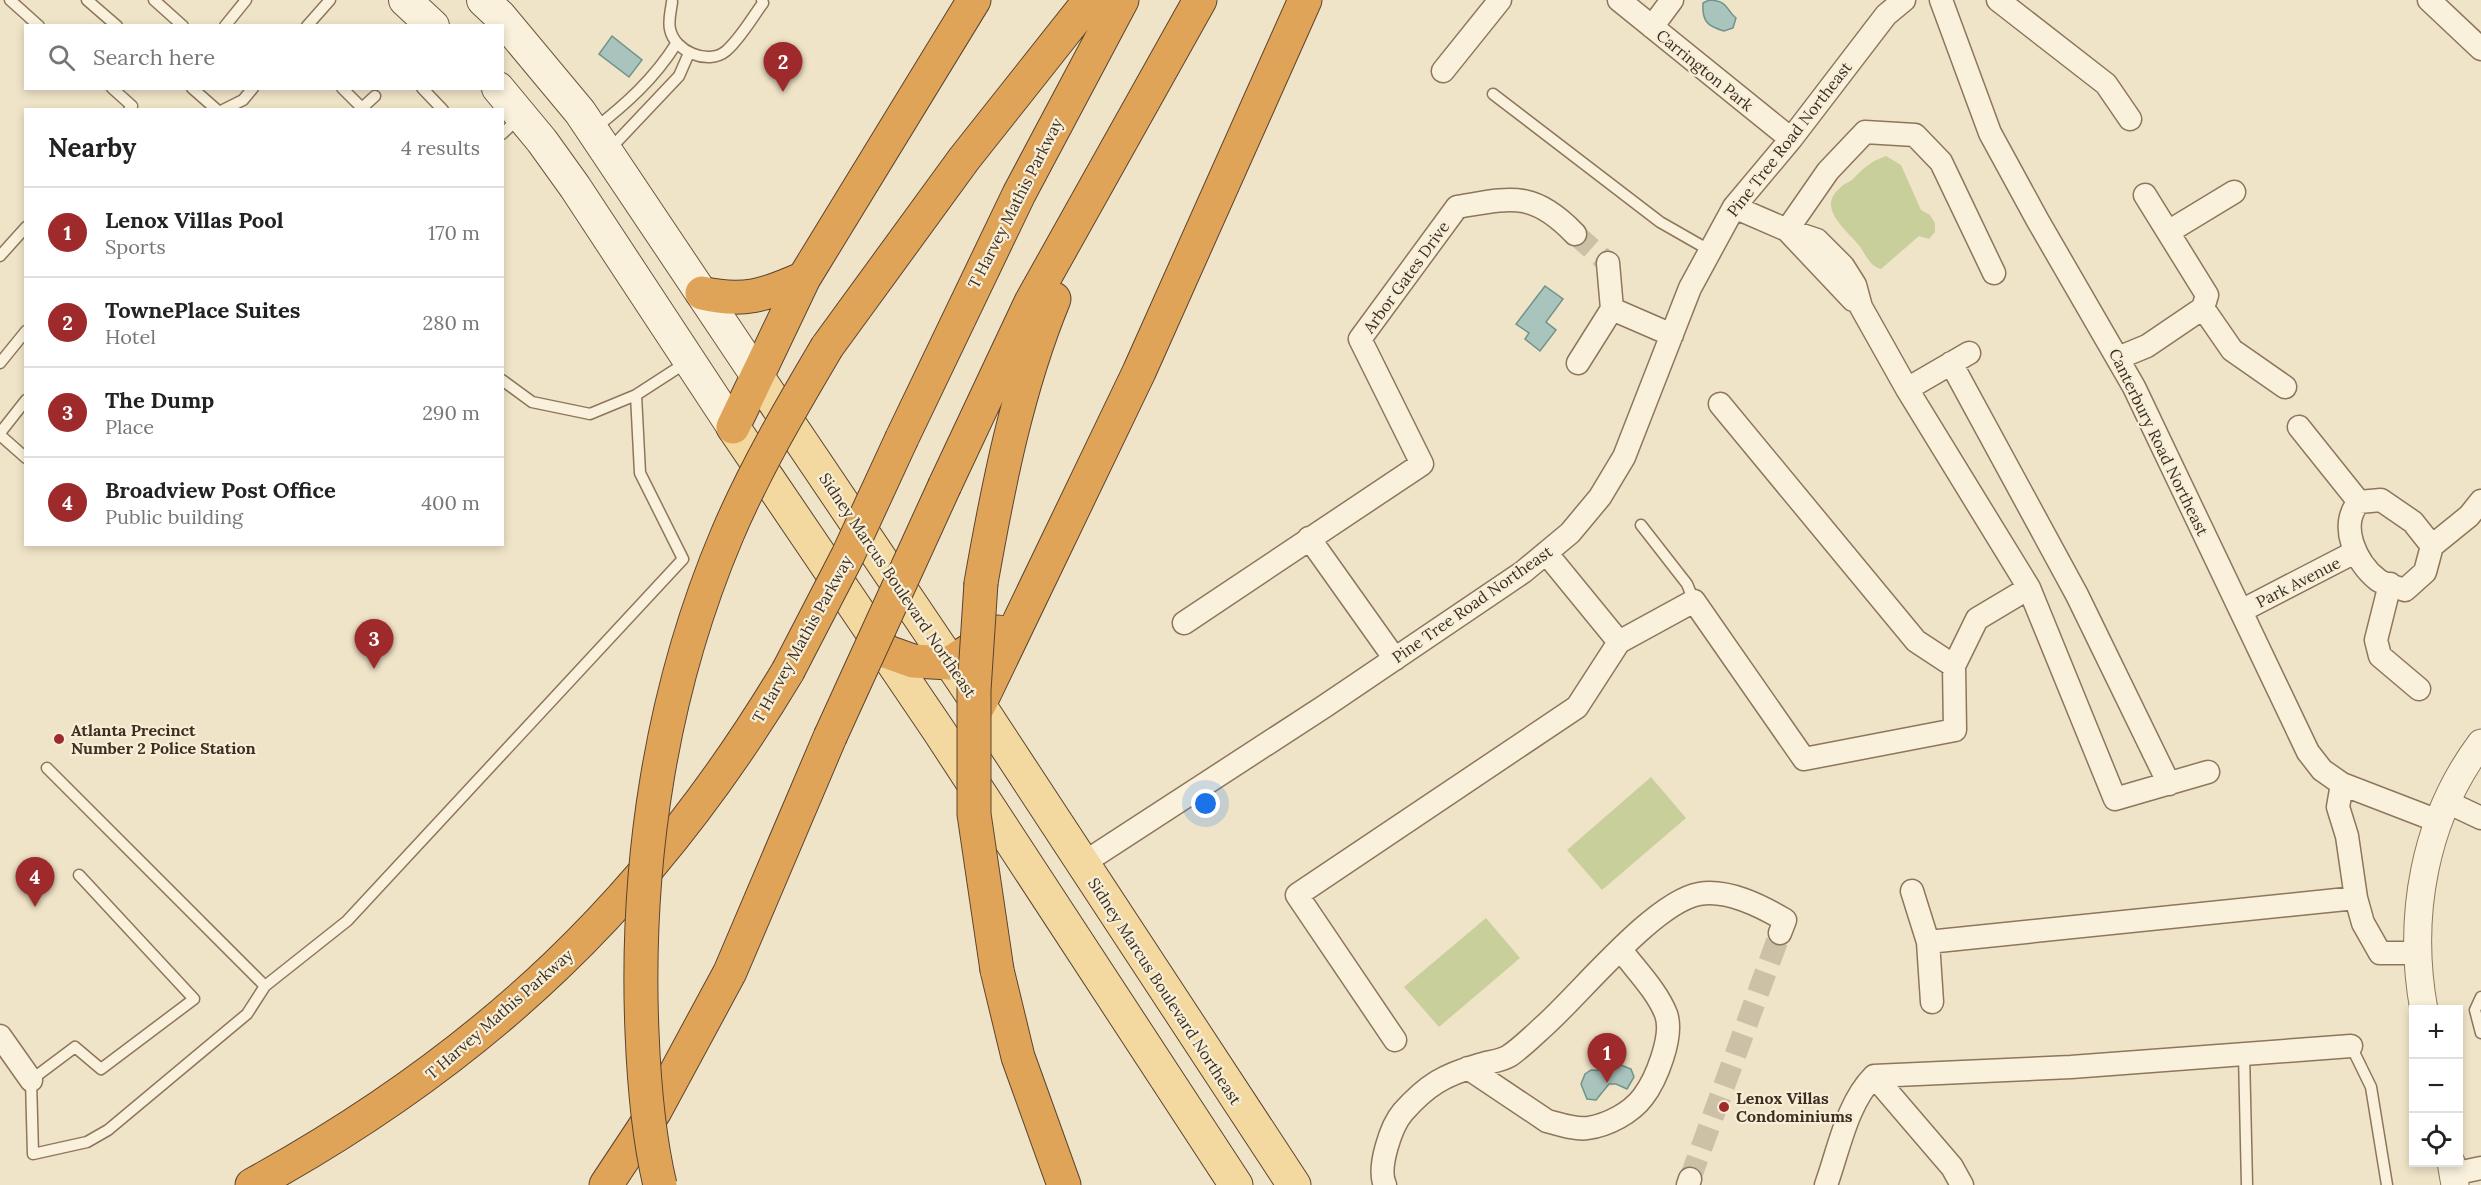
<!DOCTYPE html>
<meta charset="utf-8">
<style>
body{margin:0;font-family:Lora,serif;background:#f2f2f2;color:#222}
.controls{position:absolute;right:18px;bottom:18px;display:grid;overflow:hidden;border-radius:0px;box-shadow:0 3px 9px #0003}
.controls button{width:54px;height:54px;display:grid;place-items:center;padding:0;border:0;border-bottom:2px solid #e0e0e0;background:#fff;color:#222;font:30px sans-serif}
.you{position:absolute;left:1206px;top:804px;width:21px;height:21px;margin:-15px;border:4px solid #fff;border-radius:50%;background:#1a73e8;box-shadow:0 0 0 9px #1a73e833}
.badge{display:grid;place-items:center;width:39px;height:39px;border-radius:50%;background:#9e2a2b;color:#fff;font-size:20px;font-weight:700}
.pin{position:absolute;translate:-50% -50px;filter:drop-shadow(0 2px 3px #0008)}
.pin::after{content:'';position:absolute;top:32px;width:21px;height:18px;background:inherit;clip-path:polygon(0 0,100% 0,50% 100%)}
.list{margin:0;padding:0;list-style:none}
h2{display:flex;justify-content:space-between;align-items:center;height:78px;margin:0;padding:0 24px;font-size:26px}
h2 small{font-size:20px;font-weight:400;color:#767676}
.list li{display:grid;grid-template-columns:39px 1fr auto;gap:18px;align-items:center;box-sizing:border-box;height:90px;padding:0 24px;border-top:2px solid #e0e0e0}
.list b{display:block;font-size:22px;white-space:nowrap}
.list p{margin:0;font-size:20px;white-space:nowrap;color:#767676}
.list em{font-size:20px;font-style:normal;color:#767676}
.icon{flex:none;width:33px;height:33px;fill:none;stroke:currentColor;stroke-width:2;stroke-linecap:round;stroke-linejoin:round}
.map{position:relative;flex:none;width:2481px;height:1185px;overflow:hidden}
.search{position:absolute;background:#fff;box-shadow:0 3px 9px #0003;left:24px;top:24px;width:480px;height:66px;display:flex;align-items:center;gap:15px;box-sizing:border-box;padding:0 21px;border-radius:0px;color:#767676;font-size:22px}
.panel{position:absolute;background:#fff;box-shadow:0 3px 9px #0003;left:24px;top:108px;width:480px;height:438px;border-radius:0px}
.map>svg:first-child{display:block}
</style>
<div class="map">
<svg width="2481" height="1185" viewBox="0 0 2481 1185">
<rect width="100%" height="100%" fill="#f0e4c8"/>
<!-- green -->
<path fill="#c9cf9b" d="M1886 156 1901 165 1921 210 1930 215 1935 223V232L1929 239 1919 236 1881 269C1867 265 1866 252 1856 242 1844 228 1817 207 1840 188 1843 184 1848 183 1852 180 1864 168 1869 162 1886 156Z
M1651 777 1686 818 1602 890 1567 850Z
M1486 918 1520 958 1439 1027 1404 987Z"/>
<!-- water -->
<path fill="#a9c4bc" stroke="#6f938a" stroke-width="1.5" d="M1709 0C1729 1 1725 9 1736 18L1733 28 1724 31C1706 26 1702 20 1703 3Z
M612 36 642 60 629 77 599 54Z
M1545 286 1563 299 1546 322 1556 330 1540 351 1525 339 1529 333 1516 324Z
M1621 1065 1631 1069 1634 1077 1627 1089 1616 1084H1609L1596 1100 1587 1099 1581 1084 1585 1074 1591 1070 1609 1071Z"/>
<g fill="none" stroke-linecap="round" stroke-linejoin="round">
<!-- minor-tunnel -->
<path stroke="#ccc0a6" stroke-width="22" stroke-dasharray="22 11" stroke-linecap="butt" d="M1575 234 1608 263
M1690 1179 1780 933"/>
<defs>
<path id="service" d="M10 0 39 26
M87 0 117 26
M154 0 183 26
M672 2C671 11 668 20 670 29 674 51 708 66 726 51 740 39 752 18 763 3L762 0
M225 26 246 0
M307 26 330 0
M112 88 132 106 129 110
M192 88 217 110
M342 88 364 110
M422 88 443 110
M1493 94 1660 222 1709 250
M362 108 375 96
M223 110 243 100 253 88
M594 129C626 104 654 79 676 44
M502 134 519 118
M609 150 679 76 689 53
M0 256 26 227
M0 363 26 331
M502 380 532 402 590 414 636 395 687 362
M0 433 26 400
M0 435 26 458
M1641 525 1687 584 1694 601
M47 768 265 986
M79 875 194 999 101 1069 75 1047 31 1080 33 1154 87 1142 108 1130 247 1014 265 986 347 921 683 559 640 473 636 395
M2481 997 2475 1010 2481 1033
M2351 1046 2371 1087 2387 1185
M2244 1054 2247 1185"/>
<path id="minor" d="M1619 0 1791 139
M1941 0 1990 133 2038 221 2134 387 2308 752 2322 770 2342 784 2438 821
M1998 0 2106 84 2130 119
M2429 0 2481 49
M1652 27 1672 0
M1443 71 1500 0
M1734 207 1787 230 1817 240 1843 266 1855 285 1861 307 1907 389 2029 588 2115 799 2208 772
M1787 230 1828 171 1865 132 1915 135 1941 162 1994 273
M1787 230 1853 300
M2168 232 2234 192
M1608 263 1612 309 1672 335
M2203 308 2232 350 2285 387
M2118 358 2147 346 2203 308 2207 295 2145 195
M1578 363 1612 309
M1951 363 2077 595 2169 784
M1907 389 1969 353
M1720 404 1916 641 1954 666
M2299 427 2359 502
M2381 500 2413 522 2432 546 2425 572 2405 590C2397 587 2385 585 2378 580 2356 563 2338 525 2359 502Z
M1309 538 1395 659
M2432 546 2469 516 2481 501
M1547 554 1619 642
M2390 584 2376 640 2380 656 2419 689
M2241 611 2355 552
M1184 623 1422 464 1360 339 1457 207C1511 198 1533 190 1575 234
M2342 784 2338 807 2347 836 2356 898 2363 923 2380 953H2417
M2447 802 2481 818
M1082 864 1325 706 1523 572 1570 533 1600 497 1624 457 1690 288 1734 207 1791 139 1886 15 1904 0
M1912 891 1928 942 1932 1002
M1928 942 2356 898
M0 1036 31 1080
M1395 1040 1297 895 1577 707 1619 642 1694 601 1804 759 1955 730 1954 666 1977 619 2029 588
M1468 1068 1547 1121C1559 1124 1575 1130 1588 1128 1608 1125 1631 1113 1643 1097 1656 1080 1674 1036 1666 1014 1657 991 1636 970 1621 950
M1874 1076 1952 1167 1962 1185
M2453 1174 2481 1168
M1385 1185C1377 1168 1391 1126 1403 1112 1427 1085 1444 1075 1479 1065 1488 1062 1501 1061 1509 1056 1521 1048 1533 1036 1544 1026 1580 994 1654 902 1699 894 1728 889 1761 906 1785 920L1780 933
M1688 1185 1690 1179
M1826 1185C1839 1149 1847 1103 1874 1076L2071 1067 2351 1046"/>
<path id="tertiary" d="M2424 1010C2407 917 2424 819 2481 743
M2451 1162 2455 1185"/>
<path id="secondary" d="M405 0 433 26
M483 0 500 16 580 112 757 376
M498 88 542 141 575 187 733 427"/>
<path id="primary" d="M757 376 979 705 1294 1185
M733 427 939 731 1236 1185"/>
<path id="motorway" d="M702 293C743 303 766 295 804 278
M827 347 964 159 1090 0
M733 427 804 278 974 0
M902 438 1019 194 1122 0
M945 485 1031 302 1200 0
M981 583C998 487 1017 389 1054 299
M882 650 913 661 950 663 998 632
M979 705 1139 372 1305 0
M997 970 1018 1057 1064 1185
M252 1185C485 1057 651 900 788 671
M606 1185 655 1111 730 972 830 737"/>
</defs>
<!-- service casing -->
<use href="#service" stroke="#8d765c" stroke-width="13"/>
<!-- minor casing -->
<use href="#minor" stroke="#8d765c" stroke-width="25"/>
<!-- tertiary casing -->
<use href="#tertiary" stroke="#8d765c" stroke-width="29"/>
<!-- secondary casing -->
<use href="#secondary" stroke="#6f573f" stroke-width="34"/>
<!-- primary casing -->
<use href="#primary" stroke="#5b4430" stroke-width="35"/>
<!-- motorway casing -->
<use href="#motorway" stroke="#5b4430" stroke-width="35"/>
<!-- service -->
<use href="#service" stroke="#faf1dc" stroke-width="10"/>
<!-- minor -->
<use href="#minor" stroke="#faf1dc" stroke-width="22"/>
<!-- tertiary -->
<use href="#tertiary" stroke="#faf1dc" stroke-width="27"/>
<!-- secondary -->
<use href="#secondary" stroke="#faf1dc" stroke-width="32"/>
<!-- primary -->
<use href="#primary" stroke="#f3d9a0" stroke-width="33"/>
<!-- motorway -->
<use href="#motorway" stroke="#e0a458" stroke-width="33"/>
<defs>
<path id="motorway-bridge" d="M981 583 974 690V814L997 970
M788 671 848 555 902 438
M830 737 945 485
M660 1185C648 1135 644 1083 642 1032 635 863 661 691 727 535 755 469 791 408 827 347"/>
</defs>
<!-- motorway-bridge casing -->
<use href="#motorway-bridge" stroke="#5b4430" stroke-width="35" stroke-linecap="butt"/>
<!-- motorway-bridge -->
<use href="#motorway-bridge" stroke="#e0a458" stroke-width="33"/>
</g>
<!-- markers -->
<g fill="#9e2a2b" stroke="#f7eed8" stroke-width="2">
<circle cx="59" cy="739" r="6"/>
<circle cx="1724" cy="1107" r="6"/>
</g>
<g text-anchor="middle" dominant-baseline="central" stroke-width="4.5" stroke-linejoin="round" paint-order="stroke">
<!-- street labels -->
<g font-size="16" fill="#3d2e20" stroke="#f7eed8">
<text transform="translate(1705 70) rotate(39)">Carrington Park</text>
<text transform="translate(1789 139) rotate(-52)">Pine Tree Road Northeast</text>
<text transform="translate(1015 203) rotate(-63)">T Harvey Mathis Parkway</text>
<text transform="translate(1406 277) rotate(-54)">Arbor Gates Drive</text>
<text transform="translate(2159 442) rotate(64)">Canterbury Road Northeast</text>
<text transform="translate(2298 582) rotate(-27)">Park Avenue</text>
<text transform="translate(898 585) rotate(56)">Sidney Marcus Boulevard Northeast</text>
<text transform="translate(1472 604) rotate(-35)">Pine Tree Road Northeast</text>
<text transform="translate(802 639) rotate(-61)">T Harvey Mathis Parkway</text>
<text transform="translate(1165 991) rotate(57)">Sidney Marcus Boulevard Northeast</text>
<text transform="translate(499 1014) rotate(-41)">T Harvey Mathis Parkway</text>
</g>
<!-- poi labels -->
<g font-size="16" font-weight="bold" fill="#3d2e20" stroke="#f7eed8" text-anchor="start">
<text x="71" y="730">Atlanta Precinct<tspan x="71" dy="18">Number 2 Police Station</tspan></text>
<text x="1736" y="1098">Lenox Villas<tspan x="1736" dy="18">Condominiums</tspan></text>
</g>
</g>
</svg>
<div class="controls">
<button>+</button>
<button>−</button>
<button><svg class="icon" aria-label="locate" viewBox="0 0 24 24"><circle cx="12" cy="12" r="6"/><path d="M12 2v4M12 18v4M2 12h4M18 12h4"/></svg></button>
</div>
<div class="you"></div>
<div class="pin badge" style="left:1607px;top:1083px">1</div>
<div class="pin badge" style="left:783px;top:92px">2</div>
<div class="pin badge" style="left:374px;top:669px">3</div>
<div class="pin badge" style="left:35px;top:907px">4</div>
<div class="search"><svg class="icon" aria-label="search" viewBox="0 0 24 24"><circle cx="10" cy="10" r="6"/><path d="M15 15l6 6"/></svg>Search here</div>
<section class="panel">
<h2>Nearby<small>4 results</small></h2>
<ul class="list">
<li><span class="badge">1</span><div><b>Lenox Villas Pool</b><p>Sports</p></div><em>170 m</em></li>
<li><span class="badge">2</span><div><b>TownePlace Suites</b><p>Hotel</p></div><em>280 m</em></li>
<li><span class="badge">3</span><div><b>The Dump</b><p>Place</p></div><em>290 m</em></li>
<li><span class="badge">4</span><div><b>Broadview Post Office</b><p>Public building</p></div><em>400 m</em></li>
</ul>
</section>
</div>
